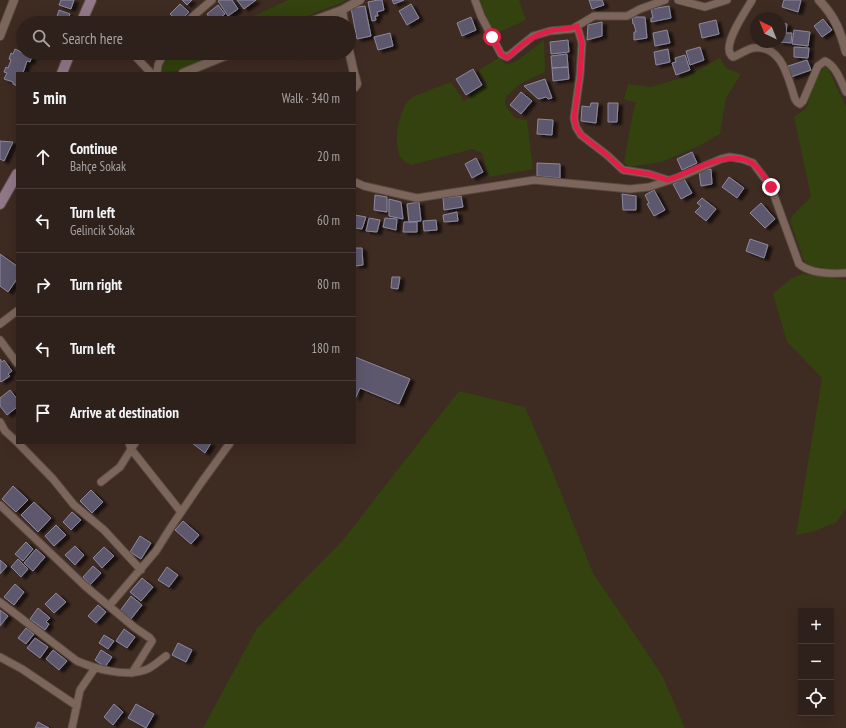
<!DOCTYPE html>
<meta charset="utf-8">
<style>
body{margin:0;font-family:"PT Sans Narrow",sans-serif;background:#3a2d27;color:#f1f3f6}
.controls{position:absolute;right:12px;bottom:12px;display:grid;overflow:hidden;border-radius:0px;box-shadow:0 4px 16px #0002}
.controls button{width:36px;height:36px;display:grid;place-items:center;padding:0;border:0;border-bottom:1px solid #493e39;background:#2e201a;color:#f1f3f6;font:20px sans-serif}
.compass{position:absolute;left:750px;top:12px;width:36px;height:36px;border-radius:50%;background:#2e201a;box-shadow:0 4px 16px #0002;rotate:317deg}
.stop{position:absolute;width:12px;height:12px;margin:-9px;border:3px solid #e11d48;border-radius:50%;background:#fff}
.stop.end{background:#e11d48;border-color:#fff;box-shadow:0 1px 4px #0008}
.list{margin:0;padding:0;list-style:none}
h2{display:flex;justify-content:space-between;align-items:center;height:52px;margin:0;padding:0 16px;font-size:17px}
h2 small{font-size:13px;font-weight:400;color:#a7a3a2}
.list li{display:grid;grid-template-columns:26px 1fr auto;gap:12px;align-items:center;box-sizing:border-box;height:64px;padding:0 16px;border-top:1px solid #493e39}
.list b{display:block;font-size:15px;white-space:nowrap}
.list p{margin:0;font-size:13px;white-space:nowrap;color:#a7a3a2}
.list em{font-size:13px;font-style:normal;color:#a7a3a2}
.icon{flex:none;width:22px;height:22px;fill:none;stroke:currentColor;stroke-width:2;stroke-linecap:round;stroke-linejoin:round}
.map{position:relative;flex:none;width:846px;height:728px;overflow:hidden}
.search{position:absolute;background:#2e201a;box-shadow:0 4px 16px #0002;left:16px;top:16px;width:340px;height:44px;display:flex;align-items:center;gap:10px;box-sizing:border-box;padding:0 14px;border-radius:22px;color:#a7a3a2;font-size:15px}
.panel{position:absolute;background:#2e201a;box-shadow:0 4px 16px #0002;left:16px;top:72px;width:340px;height:372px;border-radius:0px}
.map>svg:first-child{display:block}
</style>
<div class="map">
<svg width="846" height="728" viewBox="0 0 846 728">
<defs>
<filter id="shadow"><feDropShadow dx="4.5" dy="2.5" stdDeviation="1" flood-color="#0009"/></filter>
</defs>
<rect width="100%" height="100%" fill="#3e2b22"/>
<!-- green -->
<path fill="#33420e" d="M288 0H348L290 23H239Z
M480 0H519L526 20 493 35Z
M544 40 545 72 520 84 505 98V105L515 118 527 120 533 169 489 177 482 153 473 149 411 165C408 163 403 161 401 158 392 145 399 109 410 99 414 95 444 85 451 82L464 101 487 84 479 70 500 57 506 65 518 60Z
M175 53H220L179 71 162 72 161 68 164 62Z
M720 58 726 68 741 74 726 98 720 134 699 146 661 162 629 167 624 162 633 112 636 103 624 99 628 84 651 87 688 76Z
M824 67 828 68 846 107V271H841L811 266 804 261 790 221 793 215 811 197 794 117 807 107 812 86Z
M802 274 815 275 846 280V508L837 522 812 532 796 535 822 378 787 342 773 294 790 279Z
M459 391 525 407 550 465 593 573 662 675 685 728H203L257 628 343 540Z"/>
<!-- building -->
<path fill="#5d596d" stroke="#8c889e" filter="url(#shadow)" d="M61 0H74L71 9 59 5Z
M182 0H192L187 5Z
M220 0H232L238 9 228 16 218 1Z
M237 0H256L244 9Z
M378 0H382L384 10 377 12 378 16H375L376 20 372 21 368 2Z
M392 0H404L394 4Z
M589 0H602L604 5 592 9Z
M784 0H801L798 12 782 7Z
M180 4 189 12 179 22 170 14Z
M411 4 419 18 407 25 399 11Z
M218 5 225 14 213 23 207 14Z
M365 6 371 36 357 39 351 8Z
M669 6 671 18 651 22V18H653L651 9Z
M59 10 70 14 67 23H55Z
M205 17 210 23H197Z
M471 17 476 30 462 36 457 23Z
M632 17H645L647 38 634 40V32H636L634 24H633Z
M823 19 832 30 822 37 814 26Z
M716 20 719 34 702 38 699 24Z
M602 22V36L587 40 588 25Z
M780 23 787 24 786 33H792L791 43 780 42Z
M667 30 670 43 655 46 653 33Z
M794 30 810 32 808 46 792 44Z
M390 33 393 46 378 50 374 37Z
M568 40 569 52 551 54 550 42Z
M700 47 704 60 690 65 686 51Z
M794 47 809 48 808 58 794 57Z
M15 49 23 53H33L30 62 27 61 23 73H17V86L13 84V82L4 79 7 73 4 72 6 67 8 68 11 60 9 59 11 53 13 54Z
M668 49 670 62 656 65 654 52Z
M143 53H151L147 57Z
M293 53H306L295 57Z
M567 54 568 67 552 68 551 56Z
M685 55 690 70 676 75 672 63 676 62 675 58Z
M807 60 811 70 791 77 788 66Z
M568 67 569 79 553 81 552 68Z
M473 69 482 85 466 95 456 79Z
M545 79 552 98 548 99 546 97 539 99 537 98 524 86Z
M521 92 532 101 521 114 510 105Z
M591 103H598L596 123 581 121 582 106 590 107Z
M608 103H618L617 122H608Z
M538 119 553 120 552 135 537 134Z
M0 141 13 142 4 161 0 159Z
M692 152 697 163 682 170 677 159Z
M476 158 483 172 472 178 465 164Z
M537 163 560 164V178L537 176Z
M711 169 712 184 701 186 699 171Z
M729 177 744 188 737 198 722 187Z
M684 179 692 193 681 199 673 184Z
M654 190 665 210 654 216 647 204 649 203 645 195Z
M622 194 636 196V210H623Z
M375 195 387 197V212L374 210Z
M461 196 463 207 444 210 443 198Z
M702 198 716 209 706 221 695 212 701 206 697 203Z
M389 199 401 202 403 219 389 216Z
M419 202 421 221 409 222 407 204Z
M761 203 775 219 765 228 750 213Z
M457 212 458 221 444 222 443 215Z
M355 215 366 217 362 229 355 228Z
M369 218 380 220 377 232 366 231Z
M385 218 397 219 396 230 383 227Z
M436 220 437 230 424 231 423 221Z
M404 222H417V232H403Z
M750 239 768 245 764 258 746 251Z
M355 248H362L363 265 355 266Z
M0 254 17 266V279L8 292 0 286Z
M392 277H400L398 289 391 288Z
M355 357 410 379 399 404 360 388 355 399Z
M0 359 2 362 4 360 12 371 8 374 10 376 1 382 0 381Z
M10 390 17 399V407L7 415 0 406V398Z
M192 443H211L205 453Z
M13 486 28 500 16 512 2 499Z
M91 490 103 502 92 513 80 501Z
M34 502 51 518 38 532 21 515Z
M72 512 81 520 71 530 63 522Z
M183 521 199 535 191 544 175 530Z
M56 525 66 535 54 546 45 536Z
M140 536 151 543 141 559 130 552Z
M26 542 33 549 23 561 15 554Z
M75 546 84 555 75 565 65 555Z
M104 547 114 556 102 568 93 558Z
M36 549 45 557 33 571 24 563Z
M18 559 28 569 21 577 11 567Z
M0 560 7 566 0 574Z
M93 566 101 573 90 585 83 577Z
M167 567 178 575 169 587 158 580Z
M142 578 153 587 141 601 130 592Z
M15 584 24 592 14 605 4 597Z
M56 593 66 602 54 613 45 604Z
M131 596 142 605 131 619 120 611Z
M98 605 106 612 96 623 88 616Z
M38 608 50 618 46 622 49 624 45 630 30 619Z
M0 610 8 616 0 626Z
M26 628 34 634 26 644 18 638Z
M124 629 135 637 127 648 116 641Z
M104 635 114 641 108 649 99 643Z
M35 638 48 647 40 658 27 648Z
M178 643 192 650 186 662 172 655Z
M53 650 67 661 59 670 46 659Z
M101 650 112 657 105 667 95 660Z
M114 704 123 712 113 725 104 717Z
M136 704 154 714 146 728 128 718Z
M38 722 49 728H35Z"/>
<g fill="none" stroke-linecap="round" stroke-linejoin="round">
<defs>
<path id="minor" d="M475 0 481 16 501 54 507 57 533 36 550 31 572 29 594 16H627L640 9 665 0
M678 0 705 7 727 0
M752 0C746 11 719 48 733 57 739 55 747 49 753 48 782 44 788 78 795 99L797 102 800 104 803 101 818 66 825 61C836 66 841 81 846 92
M185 23 212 0
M577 26 582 43 580 75 574 118 576 127 581 135 607 155 623 170 649 174 668 180
M132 53 151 73
M157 73 158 65 164 53
M355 182 364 186 417 198 534 180 630 189 649 187 679 177 721 159 730 157 742 159 753 163 771 187 799 264C811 274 831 274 846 273
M0 324 17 311
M0 340 17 363
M0 422 5 431 17 442
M18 443 53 479 74 505 104 530 141 570
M129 443 131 449 181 512
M101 482 120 467 135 443
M0 505 85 586 134 627 150 638 152 641 132 673
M0 602 77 661C96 669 125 677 145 670 152 668 160 660 166 656
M109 606 156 551 171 527 201 483 230 443
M0 657 22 669 77 706
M72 728 80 690 95 668"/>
<path id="tertiary" d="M819 0C835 17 840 30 846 52
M342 10 344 23
M307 23 342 10 360 0
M0 36 14 0
M349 51 354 73
M183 73 232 53
M355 76 357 84 355 87"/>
<path id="secondary" d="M81 23 91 0
M62 73 70 53
M0 204 17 174"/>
</defs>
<!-- minor casing -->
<use href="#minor" stroke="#594941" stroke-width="9"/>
<!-- tertiary casing -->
<use href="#tertiary" stroke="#594941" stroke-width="10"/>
<!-- secondary casing -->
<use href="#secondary" stroke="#594941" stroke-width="12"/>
<!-- minor -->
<use href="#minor" stroke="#7c665b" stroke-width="7"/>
<!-- tertiary -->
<use href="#tertiary" stroke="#7c665b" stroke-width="8"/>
<!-- secondary -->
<use href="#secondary" stroke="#927888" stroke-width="10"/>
</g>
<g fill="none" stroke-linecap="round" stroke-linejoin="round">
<!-- route -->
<path stroke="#e11d48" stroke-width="5" d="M492 37 501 54 507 58C520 46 532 35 550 31 559 28 569 30 577 26L582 43 580 75 574 118 576 127 581 135 607 155 623 170 649 174 668 180C692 172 727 148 752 163 760 168 766 180 771 187"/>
</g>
</svg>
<div class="controls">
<button>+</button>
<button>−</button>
<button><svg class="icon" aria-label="locate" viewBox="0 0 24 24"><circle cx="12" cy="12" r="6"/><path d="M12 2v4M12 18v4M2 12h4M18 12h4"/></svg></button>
</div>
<svg class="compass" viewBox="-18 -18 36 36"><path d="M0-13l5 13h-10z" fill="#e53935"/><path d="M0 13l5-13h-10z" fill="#a7a3a2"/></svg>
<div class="stop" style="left:492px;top:37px"></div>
<div class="stop end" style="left:771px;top:187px"></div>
<div class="search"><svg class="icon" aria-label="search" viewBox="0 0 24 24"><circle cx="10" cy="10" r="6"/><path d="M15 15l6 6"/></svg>Search here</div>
<section class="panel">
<h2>5 min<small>Walk · 340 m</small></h2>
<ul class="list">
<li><svg class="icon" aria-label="ahead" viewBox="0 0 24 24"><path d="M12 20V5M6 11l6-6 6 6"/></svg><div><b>Continue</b><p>Bahçe Sokak</p></div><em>20 m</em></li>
<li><svg class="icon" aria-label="left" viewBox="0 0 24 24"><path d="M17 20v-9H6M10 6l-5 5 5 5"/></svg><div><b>Turn left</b><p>Gelincik Sokak</p></div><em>60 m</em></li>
<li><svg class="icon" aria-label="right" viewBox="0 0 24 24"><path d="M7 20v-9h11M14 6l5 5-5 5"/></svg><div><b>Turn right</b></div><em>80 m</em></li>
<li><svg class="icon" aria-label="left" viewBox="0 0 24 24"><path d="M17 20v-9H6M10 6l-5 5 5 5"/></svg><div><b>Turn left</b></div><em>180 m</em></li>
<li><svg class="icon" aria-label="arrive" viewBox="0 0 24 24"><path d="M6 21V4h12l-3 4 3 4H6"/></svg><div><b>Arrive at destination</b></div></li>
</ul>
</section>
</div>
